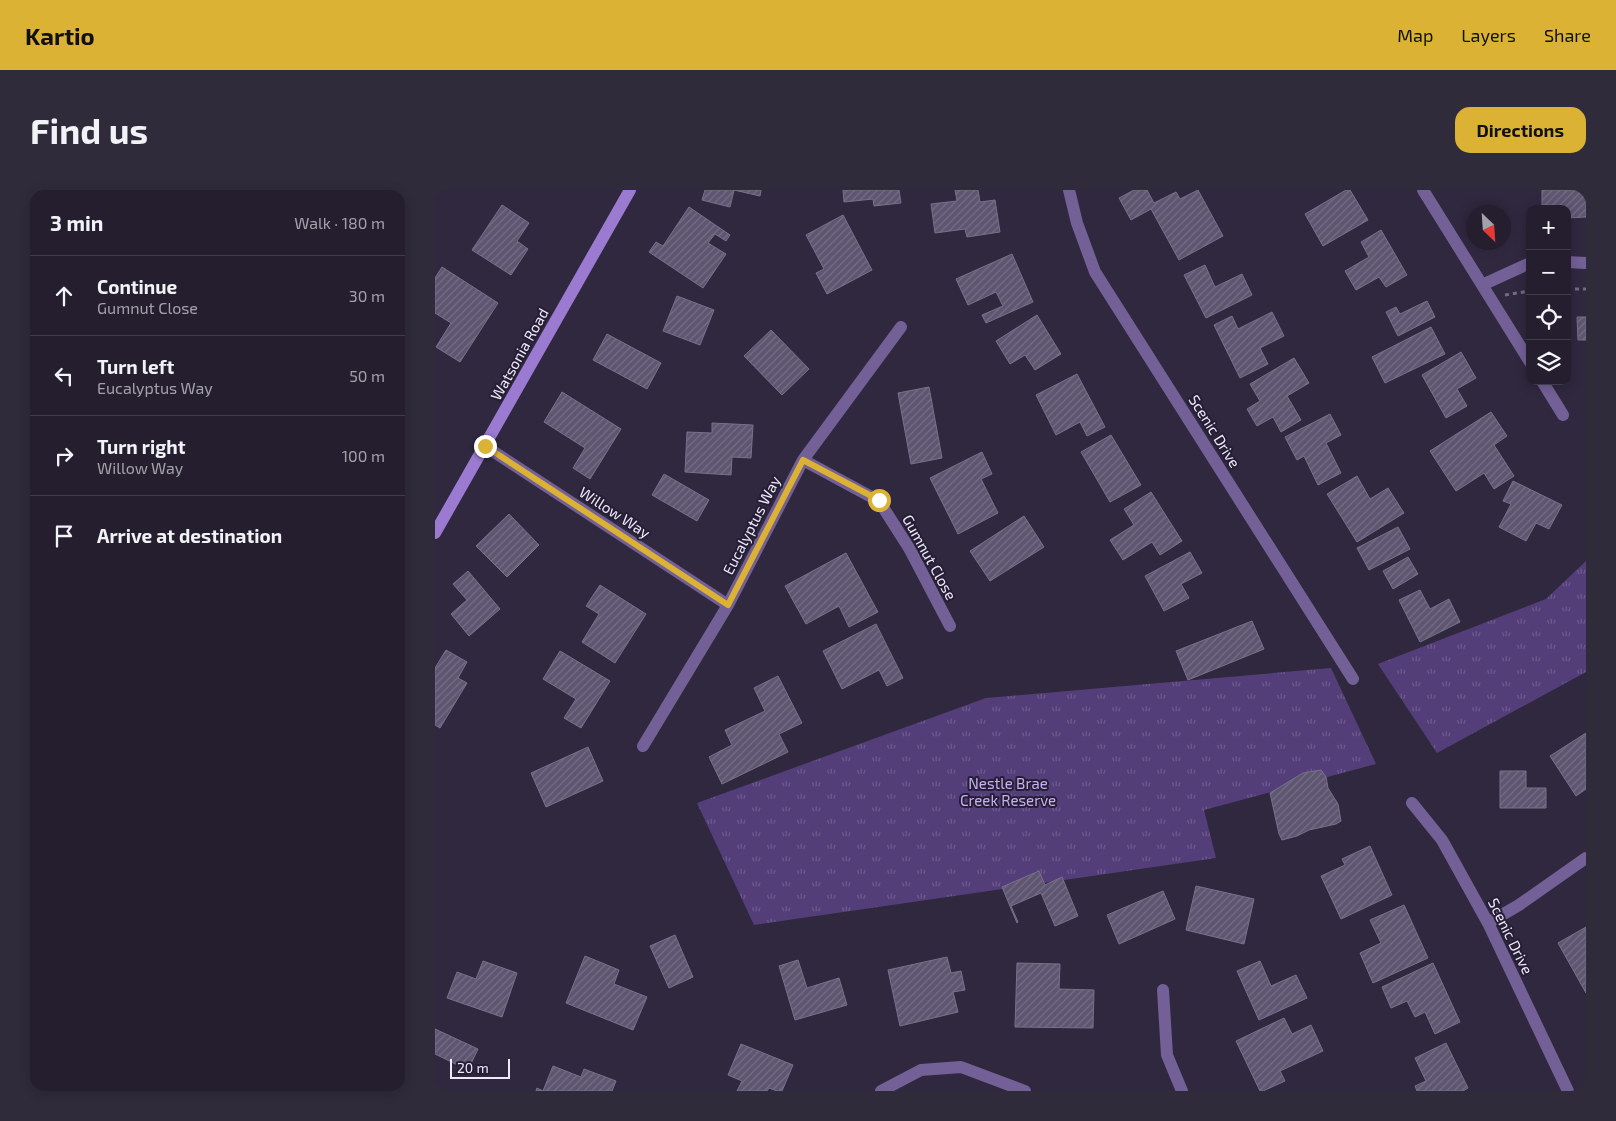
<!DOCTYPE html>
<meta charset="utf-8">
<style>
body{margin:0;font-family:"Exo 2",sans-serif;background:#302b3b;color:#f1f3f6}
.controls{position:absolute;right:15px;top:15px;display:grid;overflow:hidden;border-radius:10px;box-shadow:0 2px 12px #0003}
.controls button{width:45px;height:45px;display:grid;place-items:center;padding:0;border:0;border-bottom:1px solid #413c4b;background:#241e2f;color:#f1f3f6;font:25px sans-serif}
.compass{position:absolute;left:1031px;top:15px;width:45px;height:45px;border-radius:50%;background:#241e2f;box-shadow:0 2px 12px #0003;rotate:155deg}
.scale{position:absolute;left:15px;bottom:12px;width:60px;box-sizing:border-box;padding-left:5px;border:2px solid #efeafa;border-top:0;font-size:14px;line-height:18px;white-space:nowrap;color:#efeafa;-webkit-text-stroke:4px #261e35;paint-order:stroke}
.stop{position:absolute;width:15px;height:15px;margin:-11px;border:4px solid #dbb233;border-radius:50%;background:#fff}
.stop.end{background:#dbb233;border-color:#fff;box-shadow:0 1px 5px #0008}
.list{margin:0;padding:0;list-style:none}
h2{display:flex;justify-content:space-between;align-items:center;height:65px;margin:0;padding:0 20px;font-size:21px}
h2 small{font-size:16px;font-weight:400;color:#a3a2aa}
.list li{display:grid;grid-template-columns:32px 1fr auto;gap:15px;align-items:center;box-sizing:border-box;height:80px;padding:0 20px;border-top:1px solid #413c4b}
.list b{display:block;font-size:19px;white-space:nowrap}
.list p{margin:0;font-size:16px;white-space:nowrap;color:#a3a2aa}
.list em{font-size:16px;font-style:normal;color:#a3a2aa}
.icon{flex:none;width:28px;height:28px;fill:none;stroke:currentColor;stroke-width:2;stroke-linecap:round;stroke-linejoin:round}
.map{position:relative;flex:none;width:1151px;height:901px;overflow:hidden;border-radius:15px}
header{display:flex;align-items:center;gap:30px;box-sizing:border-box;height:70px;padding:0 25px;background:#dbb233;color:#111}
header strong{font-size:24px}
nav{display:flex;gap:28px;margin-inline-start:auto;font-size:18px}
.intro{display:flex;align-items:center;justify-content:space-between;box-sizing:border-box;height:120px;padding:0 30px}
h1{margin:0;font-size:35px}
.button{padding:12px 22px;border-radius:15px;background:#dbb233;color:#111;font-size:18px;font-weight:700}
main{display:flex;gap:30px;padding:0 30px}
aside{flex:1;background:#241e2f;border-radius:15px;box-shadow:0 2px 12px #0003}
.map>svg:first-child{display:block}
</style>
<header>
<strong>Kartio</strong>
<nav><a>Map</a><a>Layers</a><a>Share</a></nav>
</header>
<div class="intro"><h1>Find us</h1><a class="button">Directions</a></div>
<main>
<aside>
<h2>3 min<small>Walk · 180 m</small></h2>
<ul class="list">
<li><svg class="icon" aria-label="ahead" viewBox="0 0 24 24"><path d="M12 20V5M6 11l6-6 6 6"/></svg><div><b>Continue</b><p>Gumnut Close</p></div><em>30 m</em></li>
<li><svg class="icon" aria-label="left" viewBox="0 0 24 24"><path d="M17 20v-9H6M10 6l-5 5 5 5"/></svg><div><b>Turn left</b><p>Eucalyptus Way</p></div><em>50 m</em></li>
<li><svg class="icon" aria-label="right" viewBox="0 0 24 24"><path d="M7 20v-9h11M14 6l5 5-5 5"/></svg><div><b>Turn right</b><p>Willow Way</p></div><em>100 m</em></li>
<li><svg class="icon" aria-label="arrive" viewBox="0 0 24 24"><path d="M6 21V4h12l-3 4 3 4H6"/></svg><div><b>Arrive at destination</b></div></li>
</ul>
</aside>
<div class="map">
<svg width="1151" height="901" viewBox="0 0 1151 901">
<defs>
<pattern id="park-tufts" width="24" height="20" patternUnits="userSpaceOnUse" patternTransform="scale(1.25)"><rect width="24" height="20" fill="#543e79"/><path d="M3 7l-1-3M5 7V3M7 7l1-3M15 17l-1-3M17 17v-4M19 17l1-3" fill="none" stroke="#6d5a8d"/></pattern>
<pattern id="building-hatch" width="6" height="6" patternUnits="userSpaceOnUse" patternTransform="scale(1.25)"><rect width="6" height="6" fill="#5e5670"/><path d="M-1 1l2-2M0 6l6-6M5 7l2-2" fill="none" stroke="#756e85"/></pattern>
</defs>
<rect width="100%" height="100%" fill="#30283f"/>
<!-- park -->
<path fill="url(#park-tufts)" d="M1151 371V482L1002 563 943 474 1111 409Z
M896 478 941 574 769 620 781 668 319 735 262 613 551 508Z"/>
<!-- building -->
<path fill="url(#building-hatch)" stroke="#79708c" d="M270 0H326L325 6 299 0 295 17 267 10Z
M408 0H464L466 13 439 16 438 9 409 12Z
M520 0H543L545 12 560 10 565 42 532 47 530 39 500 43 496 14 522 11Z
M699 0H712L719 13 741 2 745 9 763 0 788 46 744 70 716 19 696 30 684 8Z
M911 0H915L933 30 888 56 870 24Z
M1107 0H1151V27L1132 28V19H1121V15H1107Z
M67 15 94 33 82 51 93 59 76 85 37 60Z
M254 17 295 45 291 51 280 44 273 53 291 64 268 98 214 62 221 52 228 56Z
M408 25 437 80 392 104 381 83 389 79 371 45Z
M946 40 972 85 951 97 944 87 921 100 910 81 934 67 926 52Z
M577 64 598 112 551 133 547 125 568 116 561 102 533 115 521 89Z
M770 75 780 97 807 84 817 105 771 128 749 85Z
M7 77 63 113 25 172 1 157 16 133 0 123V88Z
M242 106 279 120 265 155 228 141Z
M992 111 1000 127 963 146 951 122 961 117 965 124Z
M837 122 849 146 825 158 833 174 805 188 779 135 797 126 803 139Z
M602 125 626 164 600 180 590 165 575 174 561 151Z
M1142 127H1151V150H1143Z
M996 137 1010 164 950 193 937 167Z
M336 140 374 179 347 205 309 166Z
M172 144 226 173 212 199 158 170Z
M1026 162 1041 188 1022 199 1032 216 1011 228 987 185Z
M859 168 874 193 852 206 866 230 846 242 838 227 822 236 812 219 825 211 815 194Z
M642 184 670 237 652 246 645 232 621 245 601 205Z
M494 197 507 268 476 274 463 203Z
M127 202 186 239 155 289 138 278 150 258 109 232Z
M1056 222 1072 246 1059 255 1079 286 1059 299 1049 283 1021 301 995 261Z
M895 224 906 245 891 253 906 283 883 295 869 266 862 270 850 247Z
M277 233 318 235 316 268 297 267 296 285 250 282 252 242 277 243Z
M676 245 706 295 675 312 646 262Z
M547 262 557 284 546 289 563 323 523 344 495 288Z
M229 284 274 310 262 331 217 305Z
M922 286 935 309 953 298 969 323 922 352 892 304Z
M1078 291 1127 315 1114 339 1101 333 1091 351 1064 337 1076 314 1068 311Z
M716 302 747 351 725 365 717 352 688 370 675 350 699 335 689 319Z
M74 324 104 355 72 387 41 356Z
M589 326 609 357 555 391 535 361Z
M963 337 975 359 934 380 922 358Z
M755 362 767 383 746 394 754 408 729 421 710 386Z
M411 363 443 422 414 437 404 416 371 434 350 396Z
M973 367 983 384 958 399 948 381Z
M33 381 65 419 34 446 16 424 32 410 18 394Z
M165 395 211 424 180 473 147 452 164 424 151 416Z
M985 400 995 419 1014 409 1025 432 985 452 964 410Z
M817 431 829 459 753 490 741 461Z
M441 434 468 488 452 496 444 480 407 499 388 461Z
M11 460 32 472 23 488 32 493 5 538 0 535V478Z
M125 461 175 491 146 538 129 528 141 509 108 489Z
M343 486 367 533 344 544 353 562 287 594 274 567 297 555 290 540 330 521 319 498Z
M1151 543V599L1141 606 1115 566Z
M153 557 168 591 111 617 96 583Z
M886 580 891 587 893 598 903 614 906 631 901 634 874 640 862 646 847 650 844 644 835 603 868 583Z
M1065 581H1091V598H1111V618H1065Z
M935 656 957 705 906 729 886 686 910 675 907 669Z
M604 681 610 695 627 687 643 726 620 736 606 703 576 716 583 732 582 733 567 697Z
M761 696 819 709 809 754 751 740Z
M728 701 740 729 684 754 672 725Z
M969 715 993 768 938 793 925 763 946 753 935 730Z
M1151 737V803L1123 753Z
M240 745 258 787 234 798 215 756Z
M150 766 184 780 179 794 212 807 198 840 131 813Z
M512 767 516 783 526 781 530 800 518 802 523 822 465 836 453 780Z
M363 770 372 798 404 788 412 815 360 830 344 776Z
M48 771 82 783 67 827 12 808 22 782 41 789Z
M825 771 836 796 861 785 872 808 824 830 802 781Z
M582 773 625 774 624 799 659 800 658 838 580 837Z
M998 773 1025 832 1000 844 990 822 980 827 972 811 956 818 947 797Z
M849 828 857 844 876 835 888 861 845 881 850 891 828 901H825L801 851Z
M0 839 43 859 33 880 0 864Z
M1011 853 1033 898 1028 901H982L980 896 991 891 980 868Z
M306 854 358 875 347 901H342L334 898 332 901H302L307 891 293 885Z
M118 876 146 887 149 879 181 891 177 901H101L102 898 108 901Z"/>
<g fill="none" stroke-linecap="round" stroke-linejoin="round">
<!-- path -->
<path stroke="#736c81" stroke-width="3" stroke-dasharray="4 4" stroke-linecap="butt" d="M1132 99H1151
M1070 105 1095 101"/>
<!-- street -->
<path stroke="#736096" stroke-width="12" d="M634 0 642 33 660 82 918 489
M988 0 1095 172
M1132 72 1151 73
M1047 95 1095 73
M1107 191 1128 225
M50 256 293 415
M368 270 444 311 474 358 515 436
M208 556 293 415 368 270 466 137
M977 613 1007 650 1053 733 1133 901
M1053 733 1084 715 1151 668
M728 800 732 865 747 901
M446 901 486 880 526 877 590 901"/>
<!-- secondary -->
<path stroke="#9b7bd1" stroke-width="12" d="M0 343 195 0"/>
</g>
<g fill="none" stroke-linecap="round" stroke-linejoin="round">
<!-- route -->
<path stroke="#dbb233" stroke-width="6" d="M50 256 293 415 368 270 444 310"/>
</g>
<g text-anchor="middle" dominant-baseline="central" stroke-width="4" stroke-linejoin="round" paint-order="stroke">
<!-- street labels -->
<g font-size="15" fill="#efeafa" stroke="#261e35">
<text transform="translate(84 164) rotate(-61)">Watsonia Road</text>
<text transform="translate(780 241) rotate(58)">Scenic Drive</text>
<text transform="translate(180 322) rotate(33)">Willow Way</text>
<text transform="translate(316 335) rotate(-63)">Eucalyptus Way</text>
<text transform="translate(495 367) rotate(61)">Gumnut Close</text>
<text transform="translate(1076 746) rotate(64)">Scenic Drive</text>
</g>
<!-- park labels -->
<g font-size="15" fill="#c7b0f3" stroke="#261e35">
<text x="573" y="593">Nestle Brae<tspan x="573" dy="17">Creek Reserve</tspan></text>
</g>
</g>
</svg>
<div class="controls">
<button>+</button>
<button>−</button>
<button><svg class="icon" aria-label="locate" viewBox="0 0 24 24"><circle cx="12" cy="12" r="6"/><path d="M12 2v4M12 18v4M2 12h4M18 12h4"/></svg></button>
<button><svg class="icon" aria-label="layers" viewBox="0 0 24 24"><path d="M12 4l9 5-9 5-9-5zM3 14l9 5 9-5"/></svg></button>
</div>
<svg class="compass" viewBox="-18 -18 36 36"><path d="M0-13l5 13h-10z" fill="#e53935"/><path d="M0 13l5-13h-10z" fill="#a3a2aa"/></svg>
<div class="scale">20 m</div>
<div class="stop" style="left:444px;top:310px"></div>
<div class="stop end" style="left:50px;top:256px"></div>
</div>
</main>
